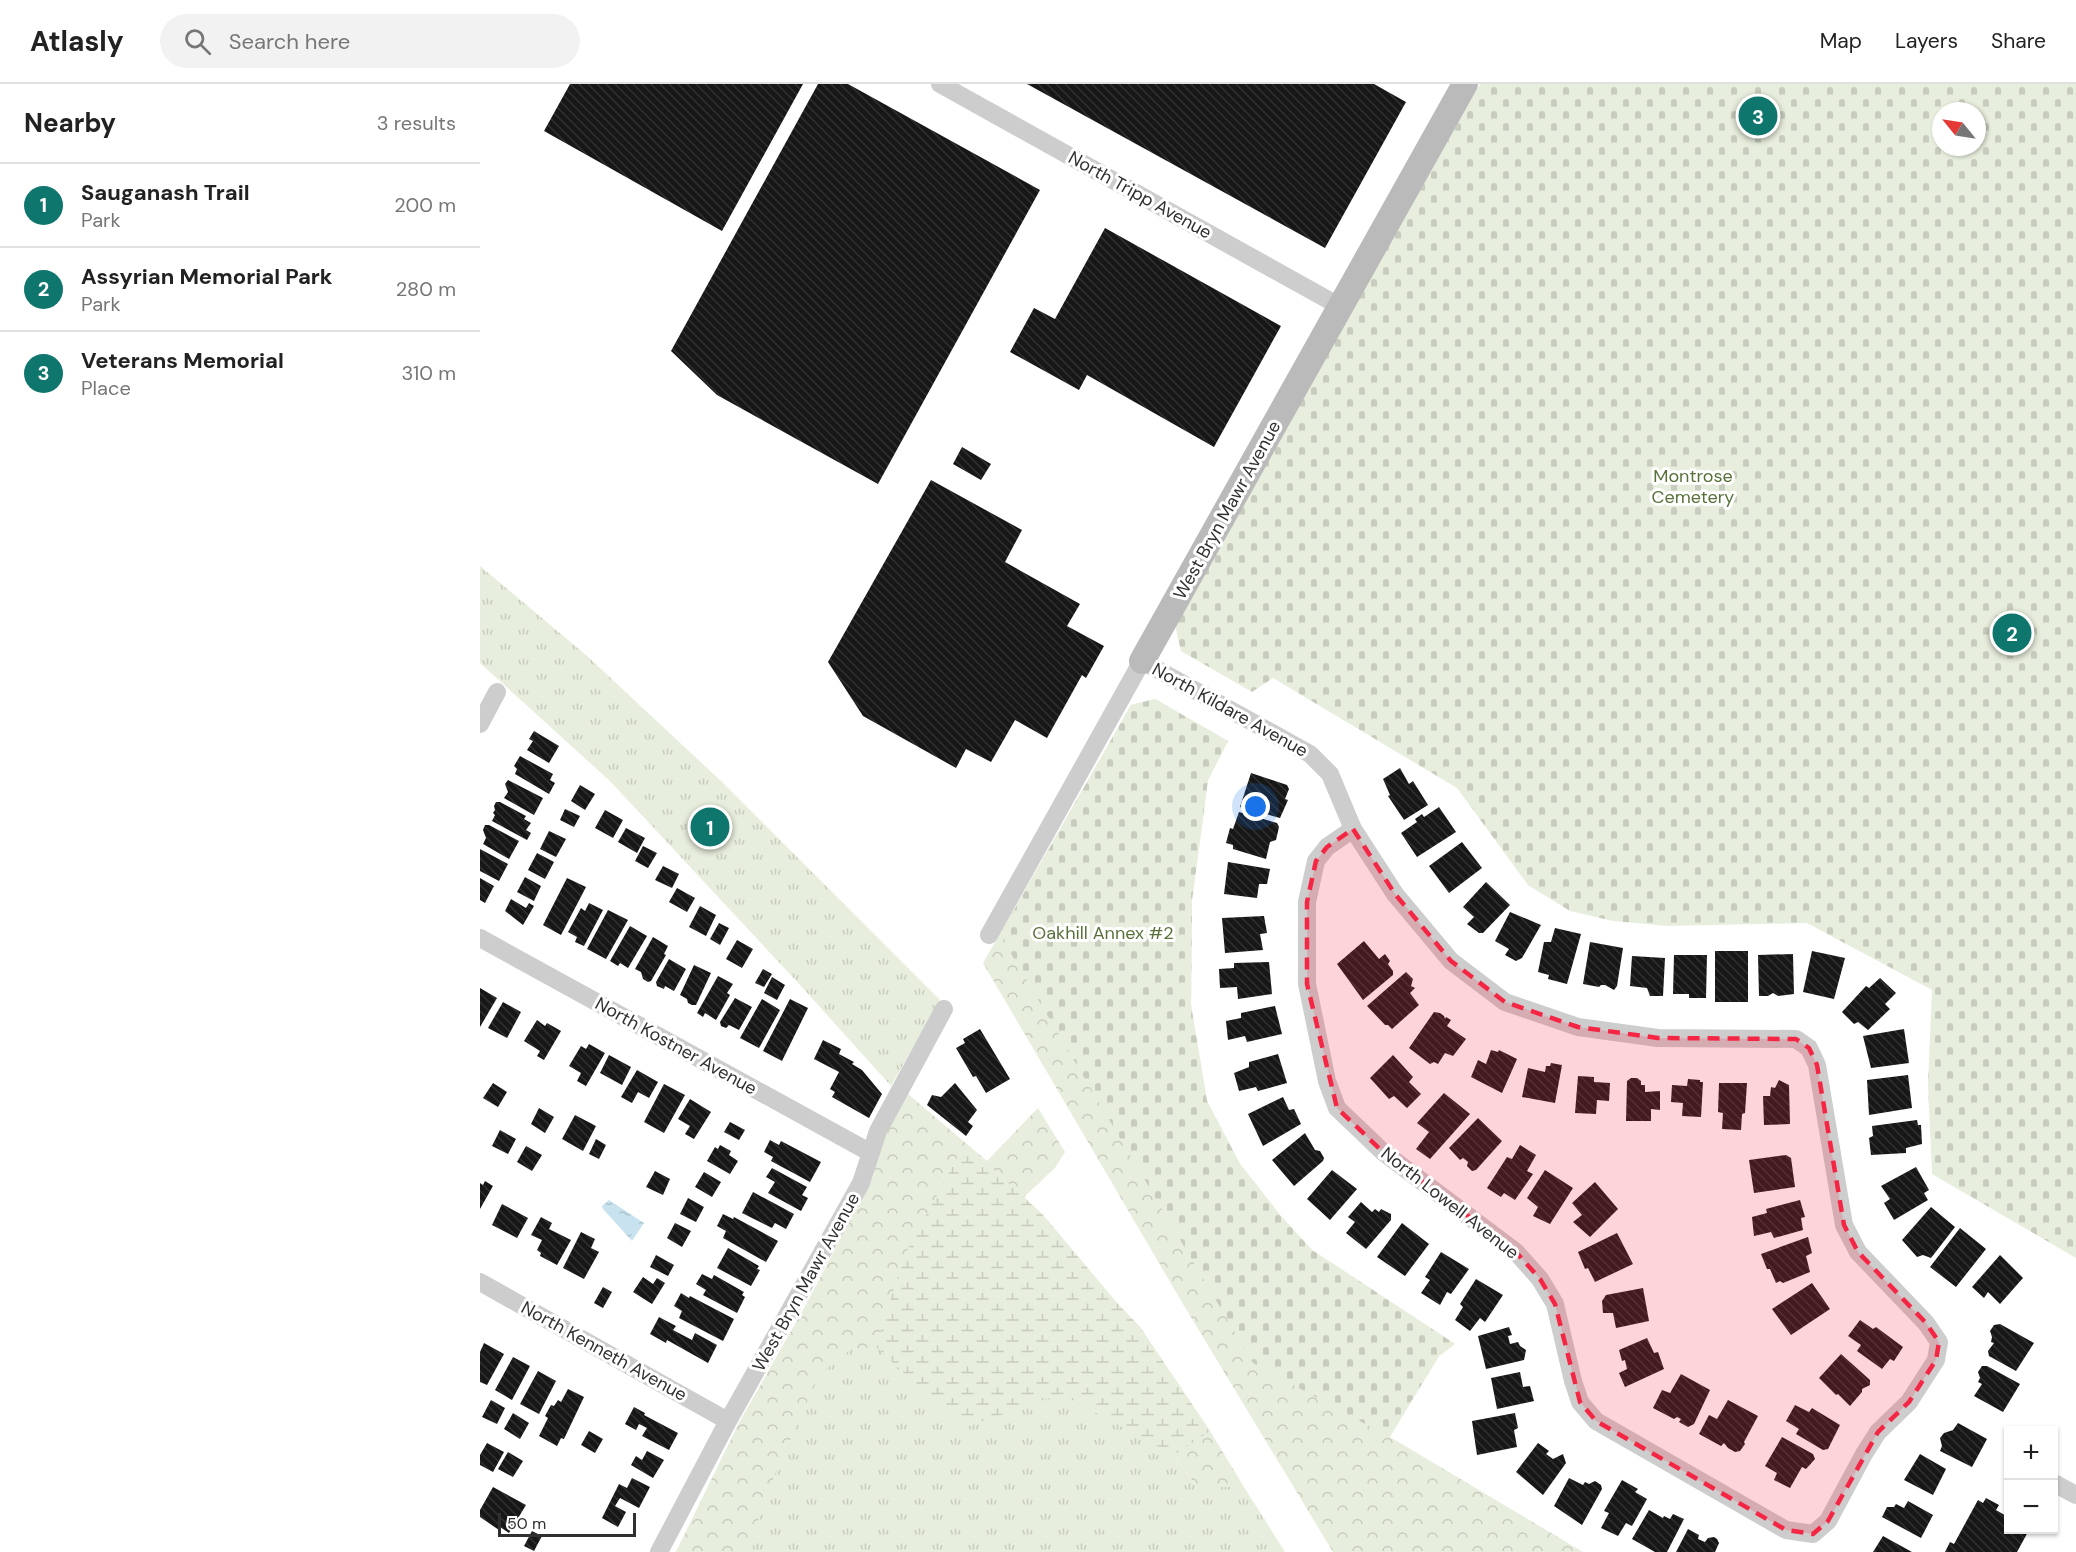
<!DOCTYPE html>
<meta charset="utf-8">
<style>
body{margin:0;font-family:"DM Sans",sans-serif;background:#f2f2f2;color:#222}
.controls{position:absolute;right:18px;bottom:18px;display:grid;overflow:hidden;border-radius:0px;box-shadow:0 2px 4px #0004}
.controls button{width:54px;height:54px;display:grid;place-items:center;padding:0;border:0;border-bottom:2px solid #e0e0e0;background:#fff;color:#222;font:30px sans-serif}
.compass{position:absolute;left:1452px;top:18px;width:54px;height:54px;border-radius:50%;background:#fff;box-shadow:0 2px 4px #0004;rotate:300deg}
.scale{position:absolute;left:18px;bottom:15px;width:138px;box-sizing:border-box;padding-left:6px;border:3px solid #303030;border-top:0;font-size:16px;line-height:21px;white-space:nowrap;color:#303030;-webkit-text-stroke:4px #fff;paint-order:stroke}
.you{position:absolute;left:776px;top:723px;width:21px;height:21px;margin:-15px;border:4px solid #fff;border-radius:50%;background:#1a73e8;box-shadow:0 0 0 9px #1a73e833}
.badge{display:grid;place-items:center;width:39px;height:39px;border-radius:50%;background:#0f766e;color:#fff;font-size:20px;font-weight:700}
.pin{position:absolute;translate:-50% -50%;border:3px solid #fff;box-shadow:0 2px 6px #0006}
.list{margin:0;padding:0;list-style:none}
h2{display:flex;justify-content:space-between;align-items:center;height:78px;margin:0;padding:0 24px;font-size:26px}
h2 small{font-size:20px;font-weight:400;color:#767676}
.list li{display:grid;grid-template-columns:39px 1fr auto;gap:18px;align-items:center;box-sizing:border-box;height:84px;padding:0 24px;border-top:2px solid #e0e0e0}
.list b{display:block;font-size:22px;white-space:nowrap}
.list p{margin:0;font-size:20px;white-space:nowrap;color:#767676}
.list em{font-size:20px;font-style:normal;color:#767676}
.icon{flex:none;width:33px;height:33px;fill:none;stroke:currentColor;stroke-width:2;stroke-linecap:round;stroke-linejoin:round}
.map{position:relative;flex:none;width:1596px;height:1468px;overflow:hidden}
header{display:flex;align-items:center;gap:36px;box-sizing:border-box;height:84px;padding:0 30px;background:#fff;border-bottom:2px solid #e0e0e0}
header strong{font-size:28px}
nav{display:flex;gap:33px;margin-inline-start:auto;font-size:21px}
.search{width:420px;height:54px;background:#f2f2f2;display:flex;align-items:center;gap:15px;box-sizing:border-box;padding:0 21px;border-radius:33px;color:#767676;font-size:22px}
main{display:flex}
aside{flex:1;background:#fff}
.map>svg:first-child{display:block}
</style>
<header>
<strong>Atlasly</strong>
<div class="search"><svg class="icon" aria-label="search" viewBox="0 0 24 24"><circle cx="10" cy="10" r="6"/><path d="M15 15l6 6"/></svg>Search here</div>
<nav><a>Map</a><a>Layers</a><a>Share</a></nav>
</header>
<main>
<aside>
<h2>Nearby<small>3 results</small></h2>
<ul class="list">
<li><span class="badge">1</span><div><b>Sauganash Trail</b><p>Park</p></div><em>200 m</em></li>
<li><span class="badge">2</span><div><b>Assyrian Memorial Park</b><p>Park</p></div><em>280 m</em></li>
<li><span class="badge">3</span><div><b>Veterans Memorial</b><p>Place</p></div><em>310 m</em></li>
</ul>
</aside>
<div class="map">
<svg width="1596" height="1468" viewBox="0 0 1596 1468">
<defs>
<pattern id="grass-tufts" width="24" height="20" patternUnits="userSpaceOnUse" patternTransform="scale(1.5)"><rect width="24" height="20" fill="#e8eedd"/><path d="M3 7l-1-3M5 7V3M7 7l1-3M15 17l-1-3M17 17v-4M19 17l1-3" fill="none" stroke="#c7ccbe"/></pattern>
<pattern id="forest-crowns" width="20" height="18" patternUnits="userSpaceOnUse" patternTransform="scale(1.5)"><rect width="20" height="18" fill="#e8eedd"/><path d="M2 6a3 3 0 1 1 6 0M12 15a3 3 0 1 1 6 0" fill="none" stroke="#c7ccbe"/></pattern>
<pattern id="wetland-marsh" width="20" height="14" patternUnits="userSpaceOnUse" patternTransform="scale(1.5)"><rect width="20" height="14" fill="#e8eedd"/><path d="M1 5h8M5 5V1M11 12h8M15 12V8" fill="none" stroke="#c7ccbe"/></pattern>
<pattern id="cemetery-stones" width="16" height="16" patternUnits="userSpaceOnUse" patternTransform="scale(1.5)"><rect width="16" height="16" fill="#e8eedd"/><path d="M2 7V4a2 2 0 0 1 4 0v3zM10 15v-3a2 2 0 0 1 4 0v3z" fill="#c7ccbe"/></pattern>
<pattern id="water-ripples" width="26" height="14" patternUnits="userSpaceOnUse" patternTransform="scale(1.5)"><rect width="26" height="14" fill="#c8e3ef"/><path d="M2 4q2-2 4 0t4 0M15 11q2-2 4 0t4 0" fill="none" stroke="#acc3cd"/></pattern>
<pattern id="building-back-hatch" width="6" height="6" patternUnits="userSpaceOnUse" patternTransform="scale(1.5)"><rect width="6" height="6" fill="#171717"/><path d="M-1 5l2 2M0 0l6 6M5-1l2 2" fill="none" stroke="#303030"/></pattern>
</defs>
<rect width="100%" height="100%" fill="#fff"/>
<!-- grass -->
<path fill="url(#grass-tufts)" d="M0 482 106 571 242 698 460 916 411 1002 321 902 130 697 0 579Z
M394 1091 681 1364 694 1371 717 1403H764L805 1468H196L259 1339 327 1219Z"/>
<!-- forest -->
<path fill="url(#forest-crowns)" d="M675 615 748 657 728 696 712 816 711 921 727 1017 760 1080 800 1131 832 1166 975 1260 959 1272 910 1353 1103 1468H853L703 1220 503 879 651 621Z
M428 1010 507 1077 558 1024 585 1068 575 1084 544 1113 563 1131 637 1219 660 1243 730 1347 764 1403H717L694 1371 582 1310 483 1344 396 1263 371 1265 340 1290 297 1385 274 1448 272 1468H196L259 1339 327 1219 394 1091 396 1068Z"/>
<!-- wetland -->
<path fill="url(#wetland-marsh)" d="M485 1059 563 1131 637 1219 660 1243 730 1347 694 1371 581 1310 483 1344 396 1263 424 1172Z"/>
<!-- cemetery -->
<path fill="url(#cemetery-stones)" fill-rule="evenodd" d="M1000 0H1596V1174L1452 1090 1448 1001 1452 906 1327 839 1188 842 1133 837 1090 827 1048 801 977 704 793 594 772 608 701 567 695 541ZM1461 27H1497V63H1461Z
M675 615 748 657 728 696 712 816 711 921 727 1017 760 1080 800 1131 832 1166 975 1260 959 1272 909 1353 773 1279 520 851 651 621Z"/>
<!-- water -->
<path fill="url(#water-ripples)" d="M129 1116 164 1139 152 1157 123 1125 122 1122Z"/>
<!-- building -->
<path fill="url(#building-back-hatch)" d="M90 0H323L242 147 64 47Z
M338 0H368L560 106 398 400 237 311 191 267Z
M547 0H894L926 18 845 164Z
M625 144 801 242 734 363 607 291 599 306 530 268 554 224 575 235Z
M482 363 511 380 501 396 473 380Z
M451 396 542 446 525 478 600 520 587 542 624 562 606 594 602 591 567 654 535 636 511 678 486 665 476 684 383 632 348 578Z
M54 647 79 662 69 679 47 666 53 657 49 655Z
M40 672 73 690 70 696 75 699 69 710 35 690 37 685 34 682Z
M920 684 929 700 933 697 948 721 924 736 908 712 910 711 903 695Z
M771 689 807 701 809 705 805 715 808 716 800 734 760 723Z
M28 696 63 714 54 731 24 714 28 708 25 700Z
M100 701 115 710 105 726 91 717Z
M16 718H20L46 732 44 735 51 739 46 746 51 749 47 756 12 737 15 731 13 729 15 726 14 722Z
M959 723 976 748 937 773 921 749 937 738 935 735 942 730 944 733Z
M85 725 100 732 94 743 80 736Z
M125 726 143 736 133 754 115 744Z
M759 728 797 739 799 743 796 756 790 758 786 775 753 765V761L746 759 750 744 753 745Z
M5 741H9L39 757 29 775 3 760 6 754 3 746Z
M146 744 165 754 157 769 138 758Z
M69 747 86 755 76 773 60 765Z
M982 758 1002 784 969 809 949 782Z
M163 762 177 769 168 784 155 777Z
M0 765 28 780 19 797 0 787Z
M57 769 74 778 65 795 48 786Z
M748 778 790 785 787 800H779L777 814 744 810Z
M183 782 199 790 192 804 175 796Z
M45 793 61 802 54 817 37 808Z
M0 794 14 802 5 819 0 816Z
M87 794 106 803 81 851 63 841Z
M1006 798 1030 821 1003 849H999L987 840 994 833 983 823Z
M197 804 215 814 207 828 189 818Z
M31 815 46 824 49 819 54 822 43 841 25 827Z
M109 819 123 826 104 862 95 858 97 853 88 848 101 824 105 827Z
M220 822 236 831 226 852 209 843Z
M128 826 148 836 126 875 107 865Z
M1030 828 1061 841 1042 874 1036 877 1025 871 1029 865 1015 857Z
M784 832 787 849 780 850 783 866 745 869 742 834Z
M239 839 249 844 240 861 230 855Z
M150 842 167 852 148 884 140 879 138 882 130 877Z
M1075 844 1101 850 1087 900 1068 895 1069 891 1058 888 1064 858H1071Z
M173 853 188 862 184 870 186 871 171 897 168 898 163 895 161 888 155 885Z
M257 856 273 865 262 884 246 875Z
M884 857 899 875 905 870 910 877 908 880 913 887V891L883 916 857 880Z
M1110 858 1143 864 1137 902 1134 906 1125 901H1121L1119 903 1103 900Z
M1235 867H1268V918H1235Z
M1332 867 1365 874 1354 915 1323 908Z
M1313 870 1314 910 1298 912 1293 909 1288 912H1279L1278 871Z
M1194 871H1227L1226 914H1209V910H1193Z
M1152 872 1185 874 1183 912H1170L1167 904 1150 902Z
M189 875 206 885 194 907 185 902 184 905 177 902 176 898Z
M789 878 792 910 758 915 757 903 740 904 739 885 754 884V879Z
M214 881 231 889 216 921H212L208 919 207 915 200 911Z
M283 885 292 890 284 903 275 899Z
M926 888 933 895 931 902 935 904 930 909 939 921 912 945 908 941H905L887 922Z
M238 892 253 900 247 909 250 911 236 936 225 929 223 933 217 929Z
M292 893 305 901 297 916 284 909Z
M1400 894 1416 909 1405 920 1410 925 1388 946 1378 938 1374 940 1362 928 1386 902 1389 904Z
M0 904 17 914 0 943Z
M255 914 272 923 259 946 249 941 246 944 241 942 240 938Z
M282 915 300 926 279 964 260 954Z
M310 915 328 924 302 977 283 967Z
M23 918 41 928 27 954 8 944Z
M795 922 802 950 767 958 765 952 748 956 746 937 761 934V929Z
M954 928 960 929 964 932 965 935 966 933 971 936 967 942 986 955 973 972 965 969 958 980 954 978 950 980 929 964Z
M57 936 65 942 67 939 81 947 64 976 57 972 60 967 44 957Z
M500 945 530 995 506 1009 496 992 493 993 476 964 485 959 483 955Z
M1424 945 1429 979 1391 984 1383 952Z
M343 956 361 965 359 970 374 978 372 980 382 986 402 1010 389 1034 352 1013 355 1008 350 1005 359 988 334 975Z
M109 960 125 969 106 1002 97 997 101 989 89 982 101 962 106 965Z
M1011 966 1018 968 1019 966 1037 975 1022 1009 991 993 998 976 1006 980Z
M798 970 807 999 778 1007 776 1003 759 1007 754 989 769 983V978Z
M129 971 151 983 142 1001 120 989Z
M913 971 933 993 929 998 941 1010 927 1024 914 1012 909 1015 890 994Z
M1071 979 1082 981 1075 1019 1042 1013 1048 984 1065 988 1066 982H1070Z
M157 986 178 998 169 1014 158 1008 152 1019 141 1013Z
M1428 991 1432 1024 1389 1031 1387 996Z
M1098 992 1114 993V998L1130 999 1129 1017 1117 1016 1116 1030 1095 1029Z
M1151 994H1157L1161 997V1001H1165V1008L1180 1007V1026L1171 1025V1037H1146L1147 997Z
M1208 995 1220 996V998H1223L1221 1033 1202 1032 1203 1019 1191 1018 1192 1001 1207 1002Z
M1299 996 1309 1001 1310 1040 1284 1041 1283 1012H1290L1291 1003 1295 1004Z
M13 999 27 1008 18 1023 3 1014Z
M475 999 497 1026 488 1038 493 1042 486 1052 447 1021 452 1011 461 1013Z
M1239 999H1267L1265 1029 1262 1030 1261 1046 1242 1045 1243 1029 1238 1028Z
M184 1000 205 1011 184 1049 164 1038Z
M964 1009 990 1030 950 1075 936 1065 949 1048 937 1039Z
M803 1013 809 1026 814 1025 821 1040 783 1062 768 1030Z
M210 1015 231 1028 214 1055 205 1050 210 1042 198 1035Z
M59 1024 74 1033 65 1049 51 1040Z
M95 1031 116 1042 103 1067 82 1055Z
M998 1034 1022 1057 996 1086 992 1087 987 1082 988 1078 983 1074 980 1076 969 1064Z
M1437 1036 1438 1041H1441L1442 1060 1426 1064V1069L1391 1071 1389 1054 1393 1052 1392 1042Z
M250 1038 265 1046 259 1056 244 1048Z
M20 1046 36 1055 28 1070 12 1062Z
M825 1049 835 1066 840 1067 844 1074 843 1077 814 1102 792 1076Z
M116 1055 126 1061 119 1075 109 1070Z
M290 1056 299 1061 301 1057 341 1078 330 1098 291 1077 293 1073 284 1068Z
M240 1061 251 1067 249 1071 258 1077 250 1090 227 1077 235 1063 238 1065Z
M1040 1061 1056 1071 1047 1087 1053 1090 1035 1116 1024 1109 1021 1113 1007 1104 1027 1073 1032 1075Z
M46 1062 62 1071 52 1087 37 1078Z
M1306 1071 1311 1074 1315 1103 1274 1109 1269 1076Z
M1436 1083 1449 1106 1444 1109 1448 1116 1414 1136 1404 1119 1410 1115 1401 1102Z
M292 1084 327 1103 322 1111 328 1114 321 1127 288 1109 295 1098 286 1093Z
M852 1086 877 1105 850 1136 827 1115Z
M1065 1086 1093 1104 1070 1140 1053 1132 1058 1123 1047 1114Z
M175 1087 190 1095 183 1111 166 1103Z
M224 1088 241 1098 232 1113 215 1103Z
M5 1097 13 1102 0 1125V1099L3 1101Z
M1115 1098 1138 1125 1110 1153 1093 1138 1102 1131 1092 1119Z
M273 1108 314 1130 306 1145 295 1139 292 1144 262 1129Z
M208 1114 224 1123 216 1138 200 1130Z
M1320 1116 1325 1133 1321 1134 1323 1146 1294 1154 1291 1148 1274 1152 1272 1133 1287 1129 1286 1125Z
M881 1118 892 1128 895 1125 899 1128 901 1125 911 1130V1136L886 1165 866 1149 875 1138 868 1133Z
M22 1120 48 1134 37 1154 12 1141Z
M1451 1123 1475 1143 1451 1174 1443 1171 1437 1173 1422 1156Z
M243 1130 253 1135 254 1133 298 1157 286 1178 243 1154 246 1147 237 1142Z
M61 1133 72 1139 69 1145 91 1156 77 1181 60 1172 61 1169 57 1166 62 1156 51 1151Z
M195 1139 211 1147 202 1163 187 1154Z
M922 1139 949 1160 925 1192 897 1173Z
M1480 1144 1506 1165 1476 1203 1450 1183Z
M101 1148 115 1155 111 1164 119 1168 104 1195 83 1184Z
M1137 1149 1153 1180 1115 1198 1108 1184 1105 1185 1098 1168Z
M1328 1153 1332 1169 1326 1172 1330 1188 1303 1199 1300 1197 1296 1199 1290 1185H1287L1281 1170Z
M248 1164 279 1182 277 1185 280 1186 271 1202 237 1184Z
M961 1168 989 1185 971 1210 967 1208 960 1221 941 1209 950 1196 945 1193Z
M176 1171 194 1181 188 1192 170 1183Z
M1520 1171 1543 1194 1520 1220 1508 1208 1504 1214 1492 1203Z
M222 1190 232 1195 234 1191 264 1208 262 1211 265 1213 257 1229 223 1211 226 1206 216 1200Z
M163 1193 173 1200 177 1194 185 1199 172 1220 153 1208Z
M996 1195 1023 1211 1005 1238 1000 1234 990 1247 975 1236 983 1223 980 1220Z
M1332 1199 1350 1225 1311 1251 1292 1225Z
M123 1203 132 1208 123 1224 114 1219Z
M1163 1204 1169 1237 1136 1244 1133 1229H1123L1122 1217 1126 1211Z
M201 1209 209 1214 210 1212 254 1235 243 1257 199 1234 202 1227 194 1222Z
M179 1233 196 1242 193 1246 212 1256 215 1249 237 1261 228 1279 187 1256 186 1259 170 1250Z
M1380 1236 1393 1245 1396 1243 1423 1263 1414 1277 1410 1275 1402 1285 1377 1267 1381 1261 1368 1252Z
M1520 1240 1554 1259 1536 1287 1509 1272 1508 1267 1514 1259 1511 1258 1512 1253 1510 1247 1514 1241Z
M1029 1243 1032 1251 1028 1252 1030 1260 1038 1258 1040 1262 1046 1266 1044 1276 1006 1285 998 1252Z
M1167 1254 1174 1269 1178 1268 1184 1285 1145 1303 1139 1289 1147 1285 1145 1276 1142 1277 1139 1266Z
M4 1259 24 1270 7 1301 0 1298V1268Z
M1361 1270 1390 1296V1301L1382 1305V1308L1370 1322 1358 1310 1356 1311 1339 1294Z
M33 1273 50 1282 32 1316 15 1306Z
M1502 1282H1507L1540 1300 1523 1328 1494 1312 1502 1300 1498 1298 1500 1294 1498 1288Z
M58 1287 76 1297 59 1330 40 1320Z
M1040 1288 1043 1303 1050 1302 1054 1317 1017 1325 1011 1294Z
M1201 1290 1230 1306 1214 1340 1208 1343 1199 1338 1201 1335 1197 1333 1194 1335 1173 1324 1182 1306 1190 1309Z
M88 1305 104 1313 84 1355 81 1354 77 1362 59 1352 68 1334 65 1332 71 1321 74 1322 78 1316 81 1318Z
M11 1316 25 1324 17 1340 2 1333Z
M1248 1316 1278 1332 1264 1358 1265 1360 1260 1367 1255 1368 1248 1364 1244 1359 1241 1362 1219 1350 1229 1331 1237 1335Z
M1315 1321 1329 1328 1332 1324 1360 1341 1348 1365 1343 1366 1316 1350 1319 1345 1306 1337Z
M154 1323 165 1329 164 1331 198 1349 189 1366 162 1352 167 1344 159 1340 156 1346 145 1340Z
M33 1329 49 1339 40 1355 24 1345Z
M1035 1329 1038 1344 1034 1346 1037 1363 997 1371 992 1337Z
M1478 1339 1507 1355 1492 1383 1460 1367 1462 1362 1460 1354 1464 1349 1473 1346Z
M109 1347 123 1355 115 1369 101 1361Z
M1302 1353 1333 1370 1335 1375 1326 1385 1322 1383 1310 1404 1294 1396 1297 1389 1285 1382Z
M7 1359 24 1368 13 1388 0 1381V1371Z
M1058 1359 1069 1367 1066 1370 1073 1375 1083 1370 1086 1379 1063 1411 1036 1388Z
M167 1367 184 1376 173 1394 151 1381 156 1372 162 1376Z
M28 1368 43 1377 33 1393 18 1385Z
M1440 1370 1466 1385 1453 1411 1424 1396Z
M152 1394 170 1403 159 1424 140 1414 135 1422 146 1428 138 1443 122 1434 139 1400 147 1404Z
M1089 1394 1103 1401 1105 1398 1109 1400 1115 1397 1121 1401 1122 1405 1102 1441 1074 1422Z
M1142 1396 1158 1405 1155 1408 1167 1415 1152 1442 1146 1439 1138 1452 1121 1444 1129 1429 1124 1427Z
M13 1403 46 1421 29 1449 20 1443 19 1446 0 1433V1426Z
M1506 1414 1519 1421 1516 1426 1528 1433V1446H1549L1537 1468H1465L1470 1458 1474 1460 1498 1416 1503 1419Z
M1428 1417 1453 1431 1441 1454 1402 1433 1407 1423H1414L1416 1420 1424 1424Z
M1169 1426 1183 1434 1184 1432 1190 1435 1193 1430 1204 1435 1187 1468H1175L1152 1455Z
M1208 1445 1219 1451 1218 1455 1225 1458 1228 1454 1234 1453 1237 1455 1239 1459 1235 1468H1196Z
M52 1447 62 1452 54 1467 44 1462Z
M1403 1452 1432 1468H1393Z"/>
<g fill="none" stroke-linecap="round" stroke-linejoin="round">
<!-- street -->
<path stroke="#cdcdcd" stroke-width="18" d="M460 0 861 223
M0 640 17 608
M509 851 662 577 830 670 850 690 873 745 915 810 971 877 1025 918 1098 943 1178 954 1316 955 1329 964 1337 981 1364 1141 1378 1168 1446 1239 1459 1258 1456 1276 1429 1318 1398 1348 1384 1370 1348 1437 1333 1450 1306 1446 1116 1337 1100 1318 1093 1297 1075 1220 1060 1195 1036 1168 903 1068 857 1024 847 997 827 900V818L836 777 847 763 873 745
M0 854 391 1069
M0 1198 248 1337
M1574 1399 1596 1411
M179 1468 248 1337 381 1099 398 1047 464 925"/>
<!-- secondary -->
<path stroke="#bababa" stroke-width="26" d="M662 577 985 0"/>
</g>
<!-- marked area -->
<path fill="#f42644" fill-opacity="0.2" stroke="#f42644" stroke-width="4.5" stroke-dasharray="12 8" stroke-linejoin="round" d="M873 745 915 810 971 877 1025 918 1098 943 1178 954 1316 955 1329 964 1337 981 1364 1141 1378 1168 1446 1239 1459 1258 1456 1276 1429 1318 1398 1348 1348 1437 1333 1450 1306 1446 1116 1337 1100 1318 1075 1220 1060 1195 1036 1168 903 1068 857 1024 827 900V818L836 777 847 763Z"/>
<g text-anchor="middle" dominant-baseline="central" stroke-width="6" stroke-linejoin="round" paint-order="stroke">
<!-- street labels -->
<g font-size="18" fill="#303030" stroke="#fff">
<text transform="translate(660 111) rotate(29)">North Tripp Avenue</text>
<text transform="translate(747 426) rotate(-61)">West Bryn Mawr Avenue</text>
<text transform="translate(750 626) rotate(29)">North Kildare Avenue</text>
<text transform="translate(196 962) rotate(29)">North Kostner Avenue</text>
<text transform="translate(970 1119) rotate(38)">North Lowell Avenue</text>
<text transform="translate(326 1198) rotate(-61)">West Bryn Mawr Avenue</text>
<text transform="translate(124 1267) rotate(29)">North Kenneth Avenue</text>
</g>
<!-- park labels -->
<g font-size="18" fill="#577139" stroke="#fff">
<text x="1213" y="392">Montrose<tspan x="1213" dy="21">Cemetery</tspan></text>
<text x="623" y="849">Oakhill Annex #2</text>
</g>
</g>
</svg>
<div class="controls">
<button>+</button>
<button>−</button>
</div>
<svg class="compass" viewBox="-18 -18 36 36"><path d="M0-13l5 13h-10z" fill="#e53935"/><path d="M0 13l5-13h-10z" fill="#767676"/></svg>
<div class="scale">50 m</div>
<div class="you"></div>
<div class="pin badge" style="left:230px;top:743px">1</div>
<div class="pin badge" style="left:1532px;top:549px">2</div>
<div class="pin badge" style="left:1278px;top:32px">3</div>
</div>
</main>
